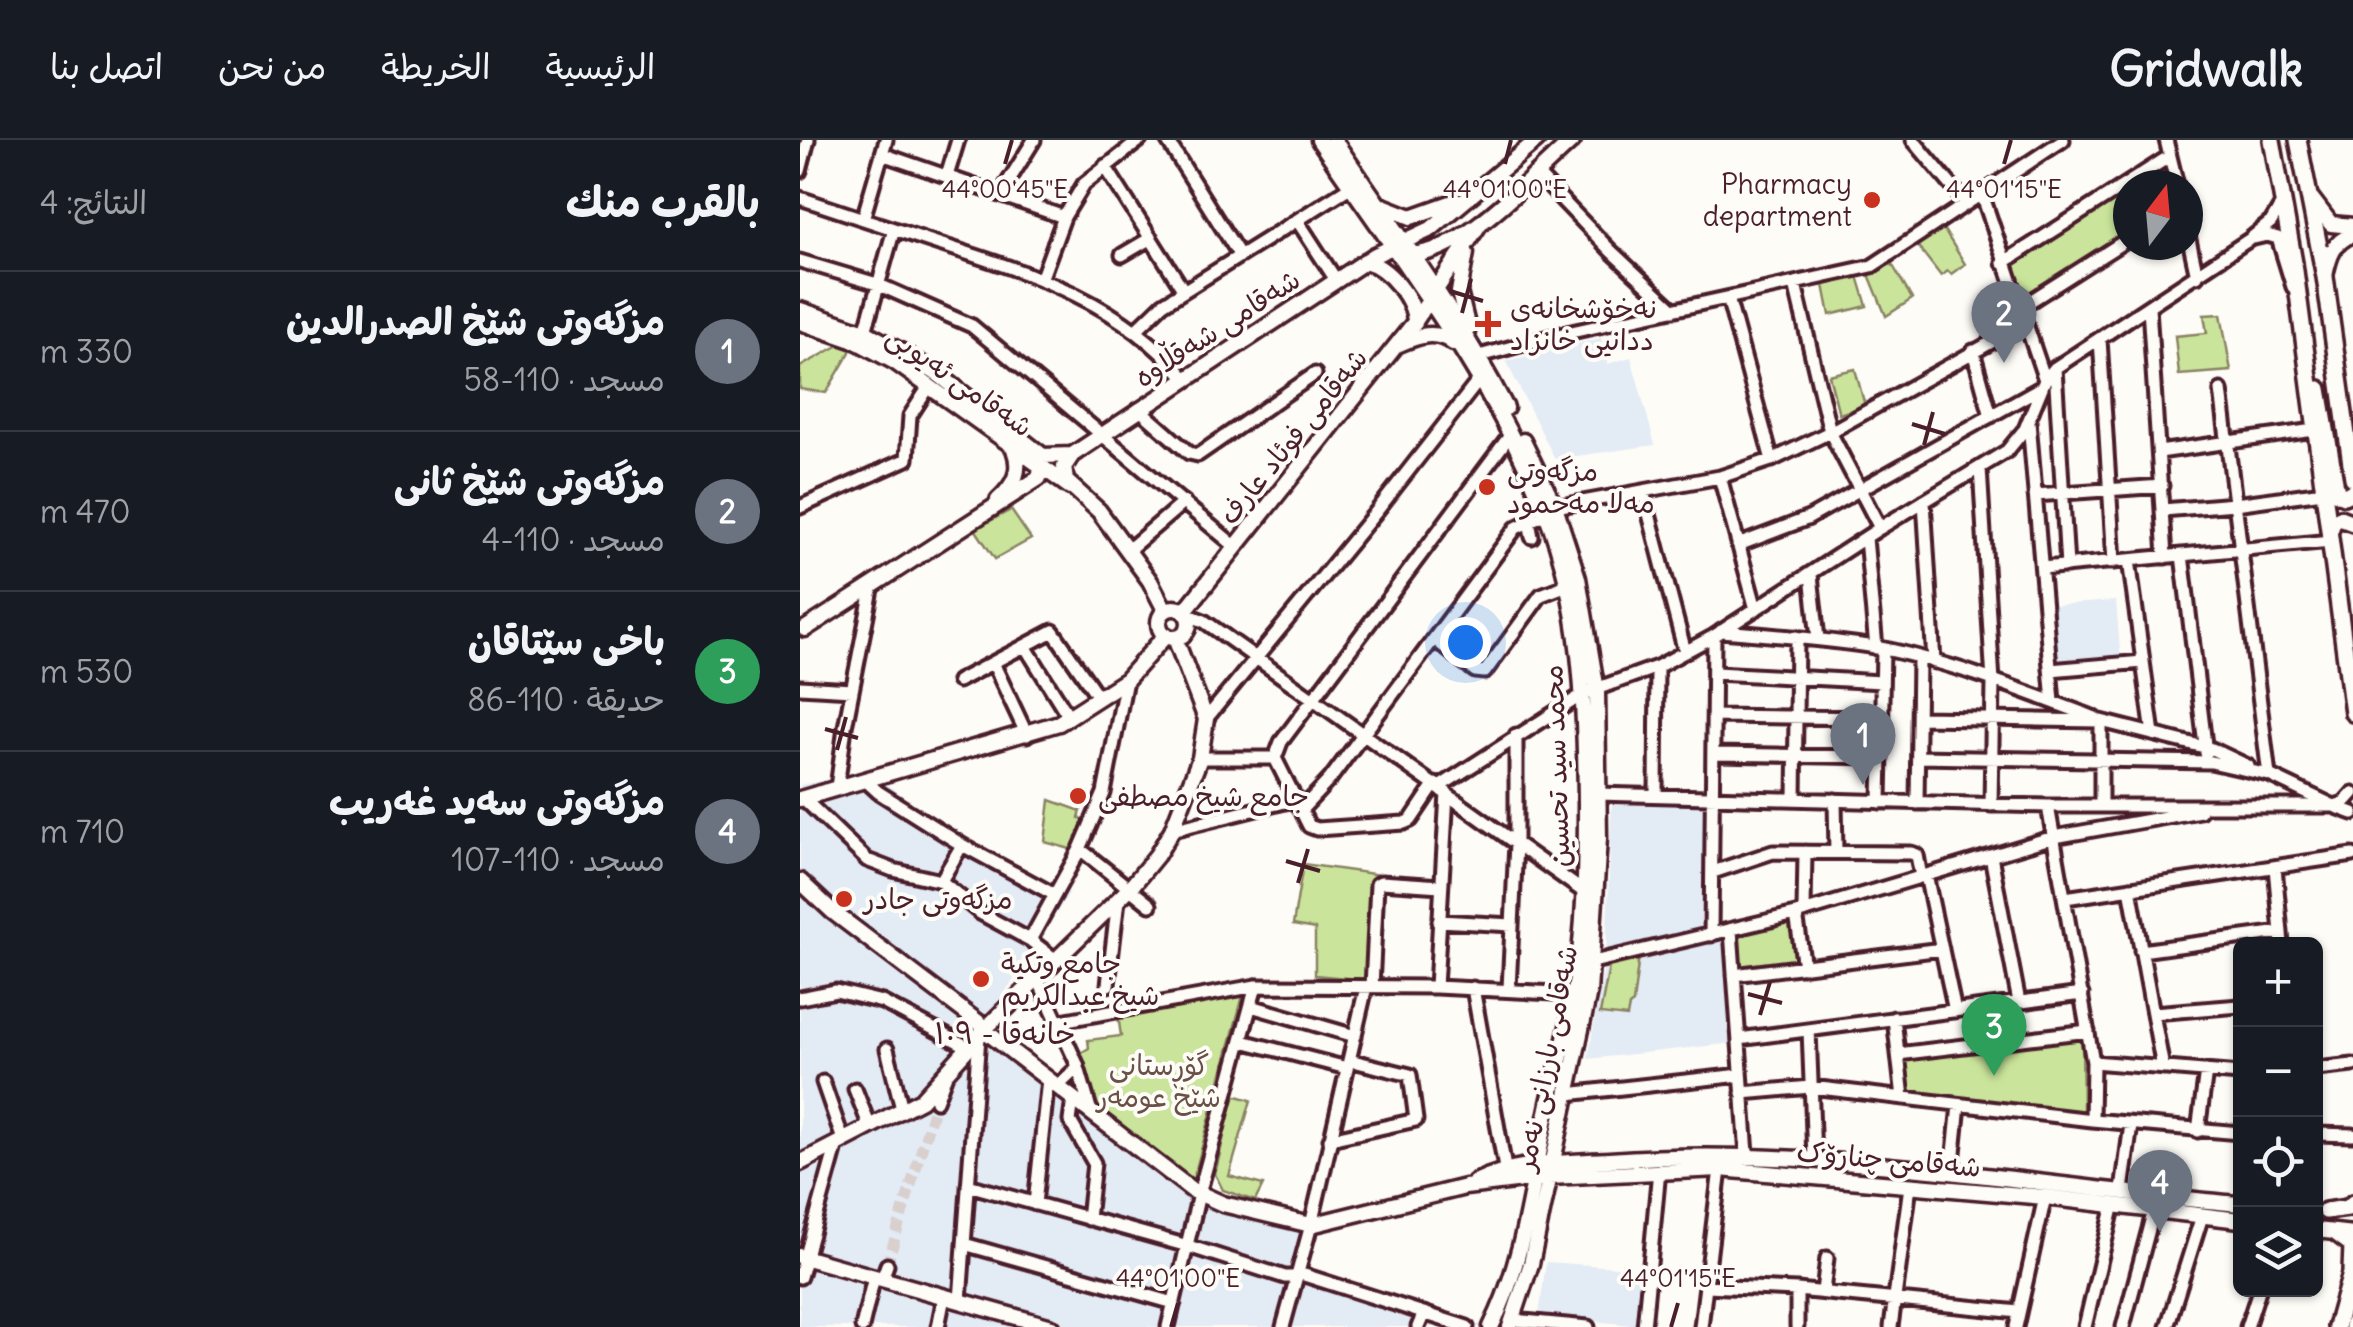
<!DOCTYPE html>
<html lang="ar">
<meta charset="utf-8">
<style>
body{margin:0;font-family:Delius,"Playpen Sans Arabic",sans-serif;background:#242831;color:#f1f3f6;direction:rtl}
.controls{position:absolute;right:30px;bottom:30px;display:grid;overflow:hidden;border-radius:15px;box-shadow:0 2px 8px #0004}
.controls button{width:90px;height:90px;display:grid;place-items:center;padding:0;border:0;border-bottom:2px solid #363941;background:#171b24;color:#f1f3f6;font:50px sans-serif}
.compass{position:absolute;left:1313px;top:30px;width:90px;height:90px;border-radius:50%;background:#171b24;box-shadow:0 2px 8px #0004;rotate:16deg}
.you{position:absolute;left:665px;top:502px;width:35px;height:35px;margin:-25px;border:8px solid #fff;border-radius:50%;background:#1a73e8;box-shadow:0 0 0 15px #1a73e833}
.badge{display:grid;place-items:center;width:65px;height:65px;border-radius:50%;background:#7c3aed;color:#fff;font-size:32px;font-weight:700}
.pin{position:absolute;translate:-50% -82px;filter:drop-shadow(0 2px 5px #0008)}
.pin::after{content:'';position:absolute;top:52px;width:35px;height:30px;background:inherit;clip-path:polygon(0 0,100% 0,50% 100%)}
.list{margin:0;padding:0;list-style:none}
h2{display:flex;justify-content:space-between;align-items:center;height:130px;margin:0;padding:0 40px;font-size:42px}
h2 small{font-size:32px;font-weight:400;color:#9ea1a6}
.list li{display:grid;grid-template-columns:65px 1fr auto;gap:30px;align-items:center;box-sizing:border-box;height:160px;padding:0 40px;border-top:2px solid #363941}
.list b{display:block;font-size:38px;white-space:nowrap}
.list p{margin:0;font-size:32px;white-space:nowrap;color:#9ea1a6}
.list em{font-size:32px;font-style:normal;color:#9ea1a6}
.icon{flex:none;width:55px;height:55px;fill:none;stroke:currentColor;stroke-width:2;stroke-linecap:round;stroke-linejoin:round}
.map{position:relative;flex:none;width:1553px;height:1187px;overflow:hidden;direction:ltr}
header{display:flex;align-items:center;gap:60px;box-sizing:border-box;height:140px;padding:0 50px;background:#171b24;border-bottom:2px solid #363941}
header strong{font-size:48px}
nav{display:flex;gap:55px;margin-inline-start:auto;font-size:35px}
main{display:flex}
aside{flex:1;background:#171b24}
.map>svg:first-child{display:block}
</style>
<header>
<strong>Gridwalk</strong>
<nav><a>الرئيسية</a><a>الخريطة</a><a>من نحن</a><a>اتصل بنا</a></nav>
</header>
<main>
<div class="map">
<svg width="1553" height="1187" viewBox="0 0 1553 1187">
<rect width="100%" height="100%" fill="#fdfcf7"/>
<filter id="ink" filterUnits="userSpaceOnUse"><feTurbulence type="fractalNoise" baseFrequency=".01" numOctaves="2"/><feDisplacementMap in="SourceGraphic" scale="20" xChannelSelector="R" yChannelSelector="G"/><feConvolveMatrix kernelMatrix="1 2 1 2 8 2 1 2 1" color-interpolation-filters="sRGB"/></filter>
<g filter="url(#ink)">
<!-- built -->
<path fill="#e3ebf5" d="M801 198 808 224 831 217 855 305 755 319 706 221Z
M1316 461 1321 523 1259 528 1253 465Z
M71 632 140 684 269 753 186 882 396 1041 423 1057 503 1079 513 1086 502 1131 686 1187H0V645Z
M812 659 905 662 901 791 806 815Z
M927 798 934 903 788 919 805 823Z
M746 1122 845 1129 840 1186 739 1175Z"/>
<!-- green -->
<path fill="#cae59b" stroke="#8a8263" stroke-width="2.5" d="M1328 52V94L1225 160 1211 126Z
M1142 87 1165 124 1151 134 1148 131 1141 136 1117 105Z
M1092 124 1112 159 1086 176 1068 132Z
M1058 136 1067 166 1030 175 1024 145Z
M1421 174 1431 231 1379 235 1375 196 1407 193 1404 175Z
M41 204 49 207 50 212 26 253 0 249V227Z
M1055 229 1065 266 1039 274 1029 235Z
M211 370 231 399 195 419 175 389Z
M250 660 281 671 279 678 287 681 274 710 245 702Z
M503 724 574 734 568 840 515 835V789L493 785Z
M991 779 997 822 939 831 935 796Z
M839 816 833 863 829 866 827 877 800 874 810 822Z
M444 852 393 1040 297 968 277 915 289 908 288 900 321 896 318 875Z
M1282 898 1283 971 1109 953 1104 919Z
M437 956 451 960 429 1036 463 1045 455 1061 423 1050 415 1034 433 958Z"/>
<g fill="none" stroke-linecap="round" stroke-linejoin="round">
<!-- minor-tunnel -->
<path stroke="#d9d0ce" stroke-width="11" stroke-dasharray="11 5.5" stroke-linecap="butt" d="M87 1125 136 961"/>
<defs>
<path id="minor" d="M367 0 440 116
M1113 0 1166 63
M1366 0 1377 45
M82 14 264 77
M305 26 384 151
M0 31 8 0
M736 33 811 111 874 170
M147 36 158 0
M1182 54 1245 240
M200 55 234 0
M0 58C46 73 93 89 139 104 232 134 321 161 386 239
M63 79 86 0
M497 80 536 140
M1388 95 1397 136
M1454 98 1467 95 1478 98 1493 147
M322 115 351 98
M0 121 77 144 172 186 436 407
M1203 123 1370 16
M242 137 264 77 284 44 340 0
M995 144 1030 292 1080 388
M928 158 972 320
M1349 167 1365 417
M1218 169 1328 99
M335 191 363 164 550 47
M65 192 94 89
M1300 199 1314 422
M1173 211 1191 276
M679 216 753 196 1072 126 1263 0
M1255 228 1267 426
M339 269 389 313 398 315 515 234
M1229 282 1253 562
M1359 312 1514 290
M1180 328 1193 542 1191 665
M920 337 956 469
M843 351 885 512
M1235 355 1362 346
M1124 361 1134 522
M0 367 107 319 110 276 130 245
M755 367 920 337 974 319 1030 292 1224 184
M1363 370 1435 364 1523 352
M729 381 732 397
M1066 398 1076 508
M938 405 1009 378 1240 248
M328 410 384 362
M1382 415 1406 613
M1329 420 1353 594
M1242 428 1531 401
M1011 435 1018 499
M386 474 404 481 784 752
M921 491C973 495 1024 499 1075 507 1149 521 1224 551 1295 578
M634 499 675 531 685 532 741 455 767 445
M225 506 269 577
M194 525 227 595
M1250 530 1343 522
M915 533 1082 542
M158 541 253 491 299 558
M0 547 52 550
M915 576 1081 578
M1120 578 1301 581 1412 609 1448 626
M406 579 576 372 679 240
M915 614 1081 617
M1118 617 1411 622 1469 635 1421 250
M400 618H475L509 686 517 689 604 683 611 680 635 644
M475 618 481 602 711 294
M1465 633 1534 666 1544 663 1553 653
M65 640 78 652 162 705 255 755
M639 647 785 553 857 527 914 496 1080 388 1207 311 1225 289 1245 240 1255 228 1450 99 1471 82 1483 62
M37 648 45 587 73 444
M797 654 1248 666H1534L1553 673
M856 655 857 527
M995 659 997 497
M1035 660 1036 712
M7 662 67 720 93 730 141 741 180 773 230 800 256 820
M1080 662 1083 509
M1117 663 1119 518
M1248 666 1293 922 1292 980
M1301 666V581
M502 669 530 639 716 388 746 373
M372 690 497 659
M280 709 350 765
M1191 716 1219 862
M1475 727 1482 804
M913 732 973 712 1111 713 1117 715 1121 737
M1126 735 1155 871
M141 741 162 705
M1330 748 1363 928
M1265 758 1553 715
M1004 771 1005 712
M996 774 1004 827
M639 781 712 785
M931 790 947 1015
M911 795 914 496
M230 800 280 709 304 653 326 540
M1341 811 1481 792
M793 822 996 774 1254 697 1400 671
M934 835 1142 809
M237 837 277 924 291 972
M308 845 318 760
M572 847 577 744 581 742 641 746
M636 847 647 653
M673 848 705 1028
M709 849 716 703V595
M0 858 36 851 82 862 168 907
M451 866 555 896
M1353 873 1440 866
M1094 878 1103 958
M255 882 456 846 636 847 775 854
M1009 890 1014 1018
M939 899 1282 854
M442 901 547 928
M87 909 101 965
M1098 914 1288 891
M1293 922 1440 934
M1516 929 1553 925
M23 942 41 994
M257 947 278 927
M55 949 68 982
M942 953 1011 947 1292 980 1440 993
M767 954 941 935
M273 959 270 981 294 1023 288 1079
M136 961 145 937
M1398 991 1406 931
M1516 994 1553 995
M530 999 616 980 610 935 549 920
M1152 1032 1159 965
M168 1045 388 1106 485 1137H495L498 1133 667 1187
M1322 1051 1331 984
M235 1064 248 939
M164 1104 374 1163
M0 1137 36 1007
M82 1139 87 1125
M906 1146 997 1150 1219 1172
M1023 1152 1027 1118
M160 1161 179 896
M713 1180 788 1187
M62 1187 74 1137
M138 1187 144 1157
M368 1187 399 1054 456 846
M483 1187 511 1085 566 847
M618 1187 624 1173
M844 1187 859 1030
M901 1187 920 1029
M997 1187V1150
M1091 1187 1110 1046
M1216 1187 1245 1057
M1285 1187 1314 1064
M1323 1187 1354 1070
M1367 1187 1402 1076
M1447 1187 1459 1150"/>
<path id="major" d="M519 0C600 119 693 237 746 373 782 465 785 565 786 663 786 726 785 789 775 851 770 886 759 920 751 954 733 1032 727 1115 691 1187
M534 0C594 89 657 173 706 268
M1512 59 1531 84 1553 86
M583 66 611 77 656 61
M666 113 659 152 668 189
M610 114C659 118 736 32 773 0
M565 121C588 127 615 159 615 183
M1525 136C1529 116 1533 102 1553 94
M0 170 65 192 102 212 138 234 243 316 272 315
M0 182 58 202 95 222 270 347
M599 204C617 196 636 189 653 203
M198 360C215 345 222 330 214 309
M359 483a15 15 0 1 1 30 0a15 15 0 1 1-30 0Z
M365 470 350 441 299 371 266 341 264 327 272 315 575 115 631 89 737 0
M384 472 614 183 679 85
M5 489 239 338 242 324
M0 659 259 583 326 540 366 495
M0 741 33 772 186 888
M184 890 392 1050 423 1064 511 1085 665 1047 749 1037 920 1029 1245 1057 1440 1080
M0 1023 121 960 186 888 331 747 357 715 372 690 400 618 406 579 375 498
M675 1042C720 1021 760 1023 809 1020 1021 1004 1230 1046 1440 1064
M1516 1090 1553 1094
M0 1116 252 1187
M710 1187 731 1124 789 852 799 698 797 551 778 438 755 367 723 301"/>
<path id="highway" d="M1472 0 1494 123 1553 573
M1498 0 1525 137 1553 338
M1519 249 1537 353 1544 356 1553 352
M1530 391 1533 382 1540 378 1553 383
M1526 1071 1548 1068 1553 1063
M1536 1093 1552 1105 1551 1131
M1536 1187 1553 1126
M1552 1187 1553 1183"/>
</defs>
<!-- minor casing -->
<use href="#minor" stroke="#4a1f2b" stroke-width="19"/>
<!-- major casing -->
<use href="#major" stroke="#4a1f2b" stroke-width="21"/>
<!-- highway casing -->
<use href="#highway" stroke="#4a1f2b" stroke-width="22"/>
<!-- minor -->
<use href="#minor" stroke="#fdfcf7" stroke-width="11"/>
<!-- major -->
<use href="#major" stroke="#fdfcf7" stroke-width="14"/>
<!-- highway -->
<use href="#highway" stroke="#fdfcf7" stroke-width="15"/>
</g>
</g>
<!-- ticks -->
<path fill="none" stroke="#4a1f2b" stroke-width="4" d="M205 24 212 0M705 24 711 0M1204 24 1211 0M650 151 683 161M662 173 671 139M1112 284 1145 294M1124 305 1133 272M25 589 58 598M37 610 46 577M486 721 520 731M498 743 508 709M948 854 982 863M960 875 970 842M371 1187 378 1163M871 1187 878 1163"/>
<!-- markers -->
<g fill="#c8321e" stroke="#fdfcf7" stroke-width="4">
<circle cx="1072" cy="60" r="10"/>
<path d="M683 169h10v10h10v10h-10v10h-10v-10h-10v-10h10z"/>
<circle cx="687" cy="347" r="10"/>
<circle cx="278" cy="656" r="10"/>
<circle cx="44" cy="759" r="10"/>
<circle cx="181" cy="839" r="10"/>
</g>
<g text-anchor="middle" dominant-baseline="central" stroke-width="8" stroke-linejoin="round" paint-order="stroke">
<!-- poi labels -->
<g font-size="28" fill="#4a1f2b" stroke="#fdfcf7" text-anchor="start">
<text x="1052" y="44" text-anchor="end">Pharmacy<tspan x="1052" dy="32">department</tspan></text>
<text x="710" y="168">نەخۆشخانەی<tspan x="710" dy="32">ددانیی خانزاد</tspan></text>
<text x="707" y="331">مزگەوتی<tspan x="707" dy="32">مەلا مەحمود</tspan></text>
<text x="298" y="656">جامع شيخ مصطفى</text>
<text x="64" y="759">مزگەوتی جادر</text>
<text x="201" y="823">جامع وتكية<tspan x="201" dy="32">شيخ عبدالكريم</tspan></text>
</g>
<!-- street labels -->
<g font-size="28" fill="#4a1f2b" stroke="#fdfcf7">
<text transform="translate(417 188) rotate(-33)">شەقامی شەقڵاوە</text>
<text transform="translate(160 241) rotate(35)">شەقامی ئەیوبی</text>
<text transform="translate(493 296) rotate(-51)">شەقامی فوئاد عارف</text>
<text transform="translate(756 626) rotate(-92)">محمد سید تحسین</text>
<text transform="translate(746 918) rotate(-79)">شەقامی بارزانی نەمر</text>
<text transform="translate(1089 1019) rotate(5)">شەقامی چنارۆک</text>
</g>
<!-- park labels -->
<g font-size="28" fill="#6a5047" stroke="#fdfcf7">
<text x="359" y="925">گۆڕستانی<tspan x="359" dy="32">شێخ عومەر</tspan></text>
</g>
<!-- neighbourhood labels -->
<g font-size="30" fill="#4a1f2b" stroke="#fdfcf7">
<text x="205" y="893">خانەقا - ١٠٩</text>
</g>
</g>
<g font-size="25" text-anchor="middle" fill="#4a1f2b" stroke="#fdfcf7" stroke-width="8" stroke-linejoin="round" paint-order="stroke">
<text x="205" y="58">44°00'45"E</text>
<text x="705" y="58">44°01'00"E</text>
<text x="1204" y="58">44°01'15"E</text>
<text x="378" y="1147">44°01'00"E</text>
<text x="878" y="1147">44°01'15"E</text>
</g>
</svg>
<div class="controls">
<button>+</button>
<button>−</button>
<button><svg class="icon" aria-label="locate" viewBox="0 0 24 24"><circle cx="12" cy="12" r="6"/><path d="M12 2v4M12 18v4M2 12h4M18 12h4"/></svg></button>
<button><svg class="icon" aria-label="layers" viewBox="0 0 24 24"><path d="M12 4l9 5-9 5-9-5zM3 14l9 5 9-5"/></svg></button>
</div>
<svg class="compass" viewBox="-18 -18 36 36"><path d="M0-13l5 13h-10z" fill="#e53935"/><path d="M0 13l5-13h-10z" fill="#9ea1a6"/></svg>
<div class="you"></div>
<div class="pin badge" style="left:1063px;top:645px;background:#6b7280">1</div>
<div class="pin badge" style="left:1204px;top:223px;background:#6b7280">2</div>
<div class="pin badge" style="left:1194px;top:936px;background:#2e9e5b">3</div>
<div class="pin badge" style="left:1360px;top:1092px;background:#6b7280">4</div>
</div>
<aside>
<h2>بالقرب منك<small>النتائج: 4</small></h2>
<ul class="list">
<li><span class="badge" style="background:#6b7280">1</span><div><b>مزگەوتی شێخ الصدرالدين</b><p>مسجد · 110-58</p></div><em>330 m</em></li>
<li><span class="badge" style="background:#6b7280">2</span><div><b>مزگەوتی شێخ ثانی</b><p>مسجد · 110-4</p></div><em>470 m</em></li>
<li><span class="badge" style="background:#2e9e5b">3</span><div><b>باخی سێتاقان</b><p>حديقة · 110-86</p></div><em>530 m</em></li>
<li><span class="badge" style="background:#6b7280">4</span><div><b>مزگەوتی سەید غەریب</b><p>مسجد · 110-107</p></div><em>710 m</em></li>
</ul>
</aside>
</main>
